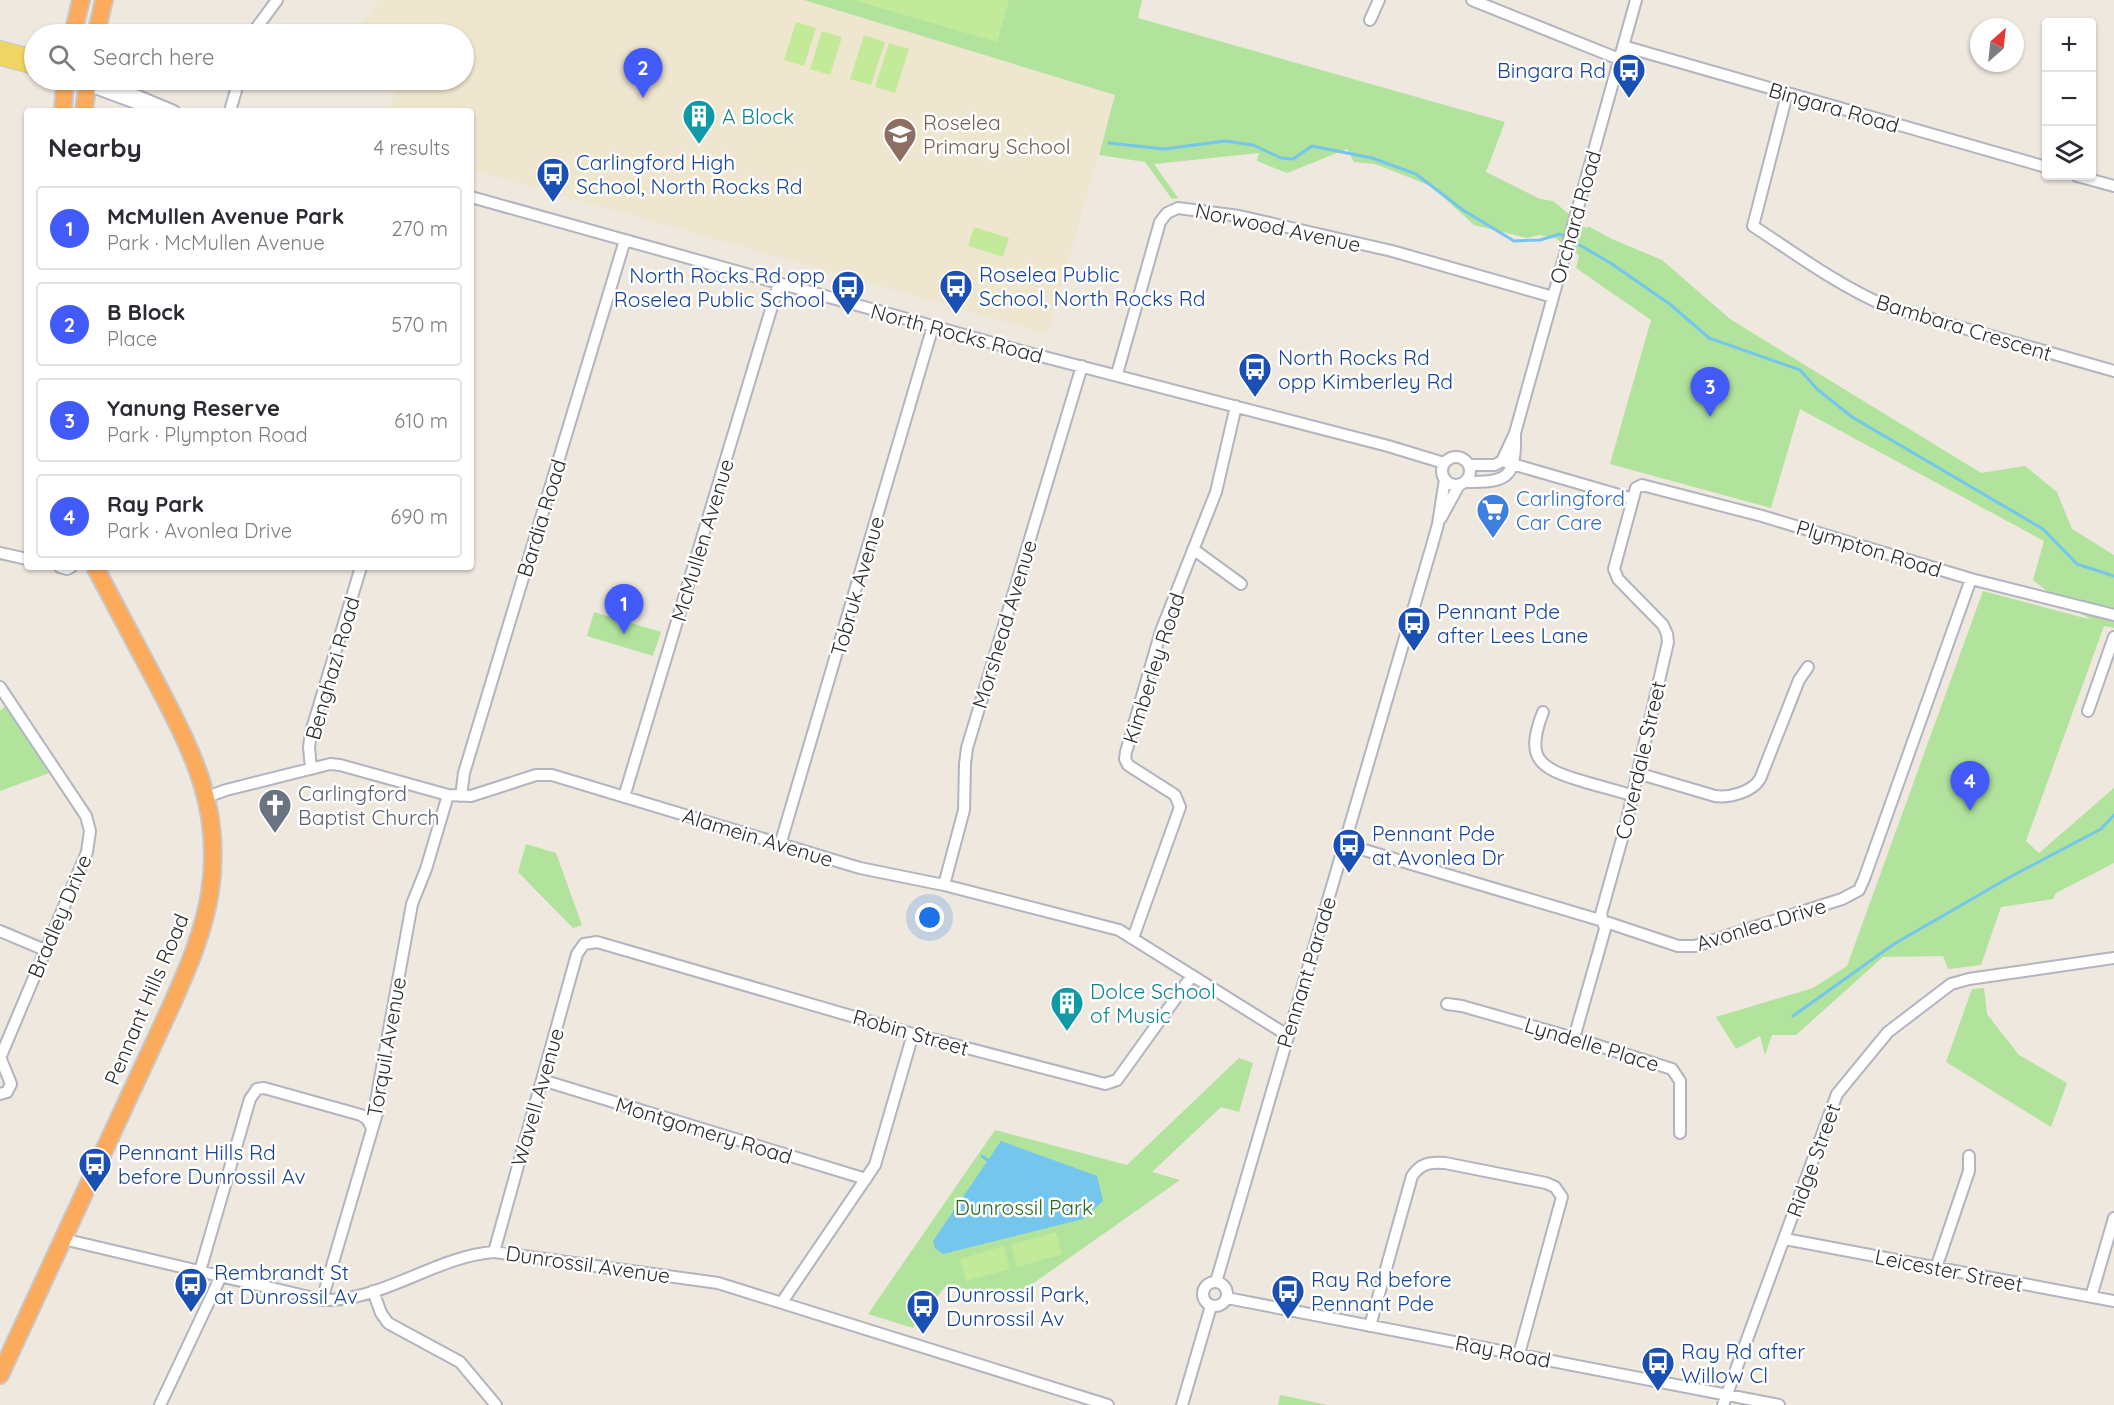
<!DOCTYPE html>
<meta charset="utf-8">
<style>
body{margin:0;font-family:Quicksand,sans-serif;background:#f7f7f7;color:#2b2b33}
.controls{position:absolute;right:18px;top:18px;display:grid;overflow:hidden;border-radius:6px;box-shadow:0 2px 4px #0004}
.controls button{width:54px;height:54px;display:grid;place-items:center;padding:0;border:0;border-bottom:2px solid #e1e1e2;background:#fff;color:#2b2b33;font:30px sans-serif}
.compass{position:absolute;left:1970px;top:18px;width:54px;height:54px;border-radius:50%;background:#fff;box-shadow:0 2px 4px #0004;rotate:27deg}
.you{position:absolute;left:930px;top:918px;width:21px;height:21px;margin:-15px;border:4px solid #fff;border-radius:50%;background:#1a73e8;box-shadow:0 0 0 9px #1a73e833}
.badge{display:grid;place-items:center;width:39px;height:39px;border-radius:50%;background:#425af7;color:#fff;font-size:20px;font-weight:700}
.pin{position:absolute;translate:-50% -50px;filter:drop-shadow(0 2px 3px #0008)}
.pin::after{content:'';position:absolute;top:32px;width:21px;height:18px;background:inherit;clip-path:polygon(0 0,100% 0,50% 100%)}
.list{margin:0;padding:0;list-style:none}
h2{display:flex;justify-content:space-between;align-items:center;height:78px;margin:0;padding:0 24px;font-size:26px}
h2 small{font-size:20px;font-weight:400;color:#7c7c81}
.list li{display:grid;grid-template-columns:39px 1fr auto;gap:18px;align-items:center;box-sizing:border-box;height:84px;margin:0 12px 12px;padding:0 12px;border:2px solid #e1e1e2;border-radius:6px}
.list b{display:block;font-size:22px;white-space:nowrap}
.list p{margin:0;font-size:20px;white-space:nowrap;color:#7c7c81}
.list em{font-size:20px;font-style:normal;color:#7c7c81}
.icon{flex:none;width:33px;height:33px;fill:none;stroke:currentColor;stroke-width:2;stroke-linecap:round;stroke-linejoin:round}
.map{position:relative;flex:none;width:2114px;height:1405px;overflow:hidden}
.search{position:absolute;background:#fff;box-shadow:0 2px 4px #0004;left:24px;top:24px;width:450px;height:66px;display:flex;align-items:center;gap:15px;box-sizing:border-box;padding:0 21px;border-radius:33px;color:#7c7c81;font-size:22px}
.panel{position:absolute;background:#fff;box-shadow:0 2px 4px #0004;left:24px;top:108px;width:450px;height:462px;border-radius:6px}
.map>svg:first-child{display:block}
</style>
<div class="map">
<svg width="2114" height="1405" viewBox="0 0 2114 1405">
<rect width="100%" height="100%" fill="#eee8df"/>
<!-- education -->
<path fill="#efe6cf" d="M380 0H804L1115 95 1048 334 471 170V111H389L398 80H464V34H352Z"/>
<!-- green -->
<path fill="#b1e39d" d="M804 0H1142L1138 18 1505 122 1486 172 1540 199 1553 201 1587 229 1588 226 1612 239 1662 260 1730 319 1981 473 2025 466 2057 492 2072 529 2114 555V628L2104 626 2026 841 2039 853 2114 788V863L2056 893 2053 899 2001 907 1981 965 1948 969 1943 956 1883 957 1796 1035H1772L1765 1055 1760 1036 1736 1049 1716 1017 1813 988 1847 966 1983 591 2092 620 2062 603 2033 580 2044 541 1800 409 1771 508 1610 464 1651 320 1576 268 1579 255 1554 237 1553 238 1539 235 1527 238 1474 225 1431 186 1375 164 1354 162 1347 149 1287 173 1257 161 1259 153 1154 164 1178 198 1172 199 1145 162 1099 155 1115 95Z
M594 612 661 632 653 656 587 636Z
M5 706 49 773 0 791V711Z
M526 844 556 853 582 925 573 928 518 872Z
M1984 988 1987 1014 2019 1055 2067 1083 2051 1127 1946 1062 1972 989Z
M1239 1058 1253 1063 1239 1112 1221 1107 1152 1172 1180 1180 1018 1294 945 1287 913 1328 868 1314 995 1130 1127 1165Z
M1280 1395 1328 1405H1278Z"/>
<!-- pitch -->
<path fill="#c3ea99" d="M853 0H1009L997 42Z
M796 22 816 28 804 66 784 60Z
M822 31 842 37 830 75 810 69Z
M864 35 885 42 871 85 850 79Z
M889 43 909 49 895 93 875 87Z
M974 227 1009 238 1003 257 968 246Z
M1056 1232 1062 1254 1017 1267 1011 1245Z
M1004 1246 1010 1269 966 1281 960 1259Z"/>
<!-- water -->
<path fill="#74c6ed" d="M1001 1141 1097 1176 1103 1201 1083 1219 943 1254 935 1248 933 1241Z"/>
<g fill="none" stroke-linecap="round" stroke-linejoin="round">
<!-- stream -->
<path stroke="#74c6ed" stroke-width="3" d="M1109 143 1164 149 1225 141 1253 145 1281 158 1293 159 1312 146 1372 158 1416 174 1463 210 1514 241 1540 240 1560 234 1567 238
M1573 241 1612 264 1671 305 1709 338 1800 370 1817 389 1852 417 2043 529 2077 564 2114 576
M1793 1016 1894 944 2010 877 2101 829 2114 815
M982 1156 990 1162"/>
<defs>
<path id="minor" d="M1472 0 1619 59
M1370 20 1379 0
M252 34 277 0
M1623 46 2046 167
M100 80 174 111
M87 85 157 111
M1787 94 1753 226C1796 254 1839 286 1886 306L2114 371
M230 111 239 80
M2077 176 2114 186
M471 197 1025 352 1388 446 1444 463
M1117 374 1160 222 1167 213 1178 208 1239 216 1392 251 1553 297
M1442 471a14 14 0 1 1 28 0a14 14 0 1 1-28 0Z
M1502 461 1515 433 1636 0
M1469 465H1495L1502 461 1633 499
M1466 482C1505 482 1516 480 1515 436
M1441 518 1459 485
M1193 549 1241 584
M0 553 27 559
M60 567 67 569 71 567
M0 687 86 816 90 831 87 852 0 1058
M2088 711 2114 637
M1543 712C1525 758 1538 768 1582 781 1598 786 1615 790 1631 795
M311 769 309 747 311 732 361 567
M1637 773 1715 796C1730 798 1752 792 1760 779L1799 680 1808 667
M461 796 464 773 625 240
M207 797 226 790 330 764 340 765 448 795 471 796 536 775H552L860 868 944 885 1119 930 1287 1035
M624 797 779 283
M1344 844 1603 921 1678 946H1695L1842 899 1859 890 1864 879 1971 579
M780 845 933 326
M944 885 964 810 965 764 967 748 1082 366
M0 931 45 950
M1133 938 1180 807 1175 795 1128 765 1125 759 1126 752 1161 631 1216 492 1236 406
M1447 1004 1462 1006 1574 1038 1672 1069 1680 1081V1133
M1574 1038 1605 929 1601 914 1625 828 1668 642 1667 634 1663 625 1618 579 1614 569 1636 488 1642 485 1762 516 1971 579 2114 615
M542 1080 866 1179
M0 1094 7 1092 11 1084 0 1057
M63 1239 322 1300C382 1302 436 1256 494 1252L718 1283 1108 1405
M1785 1239 2114 1301
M494 1252 577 954 584 944 597 942 913 1034 1105 1084 1117 1080 1191 977
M1936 1268 1969 1171V1156
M200 1271 250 1099 257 1089 264 1088 361 1115 367 1119 372 1128
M1203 1294a12 12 0 1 1 24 0a12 12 0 1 1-24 0Z
M1216 1282 1433 542 1438 524 1445 479
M373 1291 381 1313 388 1323 460 1362 496 1405
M2091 1297 2114 1218
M1227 1298 1779 1405
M322 1300 377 1113 376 1101 412 904 426 869 448 795
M782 1302 875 1165 913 1034
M1370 1326 1412 1176C1421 1163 1430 1162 1445 1163L1546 1183 1555 1187 1562 1197 1519 1354
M160 1405 221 1276
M1182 1405 1211 1306
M1723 1405 1837 1094 1888 1032 1951 984 1969 979 2114 958"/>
<path id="major" d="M0 48 34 57
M0 58 34 67
M74 80 87 85"/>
<path id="highway" d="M73 34 81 0
M96 34 104 0
M63 111 65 80
M84 111 88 80
M0 1375 172 1004C188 968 204 931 210 892 223 808 192 751 155 680 135 642 115 605 95 567"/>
</defs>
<!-- minor casing -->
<use href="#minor" stroke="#b2b4bf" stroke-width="14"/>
<!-- major casing -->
<use href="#major" stroke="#c8c8c8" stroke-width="16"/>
<!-- highway casing -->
<use href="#highway" stroke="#c8c8c8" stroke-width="20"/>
<!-- minor -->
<use href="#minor" stroke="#fff" stroke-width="10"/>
<!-- major -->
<use href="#major" stroke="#efd663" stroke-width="14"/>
<!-- highway -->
<use href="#highway" stroke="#fcaa5c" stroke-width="16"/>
</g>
<!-- icons -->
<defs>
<symbol id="bus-pin" viewBox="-11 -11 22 30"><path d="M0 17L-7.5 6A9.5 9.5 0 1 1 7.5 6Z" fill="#1a4fb4" stroke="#fff"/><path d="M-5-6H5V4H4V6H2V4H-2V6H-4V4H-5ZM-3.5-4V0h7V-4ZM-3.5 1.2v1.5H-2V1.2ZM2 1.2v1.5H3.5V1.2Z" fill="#fff"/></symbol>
<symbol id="building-pin" viewBox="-11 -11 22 30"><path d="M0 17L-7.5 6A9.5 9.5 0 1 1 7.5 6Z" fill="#0f9aa8" stroke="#fff"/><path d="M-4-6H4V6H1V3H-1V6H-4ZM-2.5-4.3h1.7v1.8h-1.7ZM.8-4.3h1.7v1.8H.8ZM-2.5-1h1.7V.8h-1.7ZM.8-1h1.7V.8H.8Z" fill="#fff"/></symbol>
<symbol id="school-pin" viewBox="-11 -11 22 30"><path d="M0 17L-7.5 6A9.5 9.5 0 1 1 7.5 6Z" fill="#8d6e63" stroke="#fff"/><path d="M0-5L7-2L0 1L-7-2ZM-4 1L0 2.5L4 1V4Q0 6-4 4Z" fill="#fff"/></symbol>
<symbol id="supermarket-pin" viewBox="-11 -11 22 30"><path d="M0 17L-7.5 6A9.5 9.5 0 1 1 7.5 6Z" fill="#3f7fe0" stroke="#fff"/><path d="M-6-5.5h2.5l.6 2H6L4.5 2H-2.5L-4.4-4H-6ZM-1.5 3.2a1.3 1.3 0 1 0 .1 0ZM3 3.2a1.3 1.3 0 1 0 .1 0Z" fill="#fff"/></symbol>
<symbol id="church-pin" viewBox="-11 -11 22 30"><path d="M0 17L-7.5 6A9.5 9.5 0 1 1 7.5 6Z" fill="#6b7280" stroke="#fff"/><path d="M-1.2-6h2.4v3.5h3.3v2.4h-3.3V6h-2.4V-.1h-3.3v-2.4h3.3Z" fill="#fff"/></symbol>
</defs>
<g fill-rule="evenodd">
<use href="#bus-pin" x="1610" y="51" width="38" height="52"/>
<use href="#building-pin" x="680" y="97" width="38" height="52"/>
<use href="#school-pin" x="881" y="115" width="38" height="52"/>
<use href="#bus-pin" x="534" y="155" width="38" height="52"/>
<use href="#bus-pin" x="937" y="267" width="38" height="52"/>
<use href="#bus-pin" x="829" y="268" width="38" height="52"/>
<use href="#bus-pin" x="1236" y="350" width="38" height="52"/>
<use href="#supermarket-pin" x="1474" y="491" width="38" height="52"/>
<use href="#bus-pin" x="1395" y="604" width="38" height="52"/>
<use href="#church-pin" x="256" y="786" width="38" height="52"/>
<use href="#bus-pin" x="1330" y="826" width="38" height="52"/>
<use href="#building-pin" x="1048" y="984" width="38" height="52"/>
<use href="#bus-pin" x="76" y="1145" width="38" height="52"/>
<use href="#bus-pin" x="172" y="1265" width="38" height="52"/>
<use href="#bus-pin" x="1269" y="1272" width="38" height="52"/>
<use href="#bus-pin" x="904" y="1287" width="38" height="52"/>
<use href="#bus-pin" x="1639" y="1344" width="38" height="52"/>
</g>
<g text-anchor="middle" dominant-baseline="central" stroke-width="5" stroke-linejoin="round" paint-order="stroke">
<!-- transit labels -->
<g font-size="21" fill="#164399" stroke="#fff" text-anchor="start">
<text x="1606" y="70" text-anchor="end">Bingara Rd</text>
<text x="576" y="162">Carlingford High<tspan x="576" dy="24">School, North Rocks Rd</tspan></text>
<text x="979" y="274">Roselea Public<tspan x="979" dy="24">School, North Rocks Rd</tspan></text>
<text x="825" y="275" text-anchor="end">North Rocks Rd opp<tspan x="825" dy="24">Roselea Public School</tspan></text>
<text x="1278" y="357">North Rocks Rd<tspan x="1278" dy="24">opp Kimberley Rd</tspan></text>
<text x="1437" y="611">Pennant Pde<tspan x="1437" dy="24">after Lees Lane</tspan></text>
<text x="1372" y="833">Pennant Pde<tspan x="1372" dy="24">at Avonlea Dr</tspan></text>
<text x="118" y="1152">Pennant Hills Rd<tspan x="118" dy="24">before Dunrossil Av</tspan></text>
<text x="214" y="1272">Rembrandt St<tspan x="214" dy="24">at Dunrossil Av</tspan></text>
<text x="1311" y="1279">Ray Rd before<tspan x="1311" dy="24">Pennant Pde</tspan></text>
<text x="946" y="1294">Dunrossil Park,<tspan x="946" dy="24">Dunrossil Av</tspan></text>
<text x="1681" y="1351">Ray Rd after<tspan x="1681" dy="24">Willow Cl</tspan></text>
</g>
<!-- street labels -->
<g font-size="21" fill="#2c2c2c" stroke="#fff">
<text transform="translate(1834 107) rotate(16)">Bingara Road</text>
<text transform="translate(1575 217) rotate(-74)">Orchard Road</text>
<text transform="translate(1278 227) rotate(12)">Norwood Avenue</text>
<text transform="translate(1964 327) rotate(17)">Bambara Crescent</text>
<text transform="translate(957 333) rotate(15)">North Rocks Road</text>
<text transform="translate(541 518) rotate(-73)">Bardia Road</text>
<text transform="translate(702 540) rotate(-73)">McMullen Avenue</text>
<text transform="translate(1869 548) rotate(17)">Plympton Road</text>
<text transform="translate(857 586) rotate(-74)">Tobruk Avenue</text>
<text transform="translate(1004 624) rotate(-73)">Morshead Avenue</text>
<text transform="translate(332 668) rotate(-74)">Benghazi Road</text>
<text transform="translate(1153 668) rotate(-72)">Kimberley Road</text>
<text transform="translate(1640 760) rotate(-77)">Coverdale Street</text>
<text transform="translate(758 837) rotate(17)">Alamein Avenue</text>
<text transform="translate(59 916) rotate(-67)">Bradley Drive</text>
<text transform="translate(1761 924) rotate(-17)">Avonlea Drive</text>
<text transform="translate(1306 972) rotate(-73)">Pennant Parade</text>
<text transform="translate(146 999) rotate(-67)">Pennant Hills Road</text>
<text transform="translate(911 1032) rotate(16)">Robin Street</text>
<text transform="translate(1592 1044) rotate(17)">Lyndelle Place</text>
<text transform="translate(386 1047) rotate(-80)">Torquil Avenue</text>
<text transform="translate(537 1097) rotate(-74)">Wavell Avenue</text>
<text transform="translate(704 1130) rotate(17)">Montgomery Road</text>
<text transform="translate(1813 1160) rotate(-70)">Ridge Street</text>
<text transform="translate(588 1264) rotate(8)">Dunrossil Avenue</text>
<text transform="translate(1949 1270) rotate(11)">Leicester Street</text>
<text transform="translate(1503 1351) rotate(11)">Ray Road</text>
</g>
<!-- culture labels -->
<g font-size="21" fill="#0d838f" stroke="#fff" text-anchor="start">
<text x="722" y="116">A Block</text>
<text x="1090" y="991">Dolce School<tspan x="1090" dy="24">of Music</tspan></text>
</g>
<!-- education labels -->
<g font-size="21" fill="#785e54" stroke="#fff" text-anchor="start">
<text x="923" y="122">Roselea<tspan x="923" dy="24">Primary School</tspan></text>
</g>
<!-- shop labels -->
<g font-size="21" fill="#366cbe" stroke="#fff" text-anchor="start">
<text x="1516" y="498">Carlingford<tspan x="1516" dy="24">Car Care</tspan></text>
</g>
<!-- worship labels -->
<g font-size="21" fill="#5b616d" stroke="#fff" text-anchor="start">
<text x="298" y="793">Carlingford<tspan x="298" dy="24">Baptist Church</tspan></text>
</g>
<!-- park labels -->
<g font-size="21" fill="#286a1c" stroke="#fff">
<text x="1024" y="1207">Dunrossil Park</text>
</g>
</g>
</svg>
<div class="controls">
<button>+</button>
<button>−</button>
<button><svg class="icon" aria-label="layers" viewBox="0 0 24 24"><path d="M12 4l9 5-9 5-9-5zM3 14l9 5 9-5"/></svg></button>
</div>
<svg class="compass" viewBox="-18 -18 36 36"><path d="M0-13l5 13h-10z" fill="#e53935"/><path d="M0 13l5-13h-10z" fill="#7c7c81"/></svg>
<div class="you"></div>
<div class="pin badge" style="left:624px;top:634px">1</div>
<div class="pin badge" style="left:643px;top:98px">2</div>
<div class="pin badge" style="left:1710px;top:417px">3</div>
<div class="pin badge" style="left:1970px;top:811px">4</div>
<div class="search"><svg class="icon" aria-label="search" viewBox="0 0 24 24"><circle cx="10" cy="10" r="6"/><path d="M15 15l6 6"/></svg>Search here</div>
<section class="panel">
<h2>Nearby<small>4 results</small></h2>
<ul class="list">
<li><span class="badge">1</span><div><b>McMullen Avenue Park</b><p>Park · McMullen Avenue</p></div><em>270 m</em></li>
<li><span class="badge">2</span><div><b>B Block</b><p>Place</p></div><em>570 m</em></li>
<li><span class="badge">3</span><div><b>Yanung Reserve</b><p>Park · Plympton Road</p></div><em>610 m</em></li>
<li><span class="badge">4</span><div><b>Ray Park</b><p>Park · Avonlea Drive</p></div><em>690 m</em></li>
</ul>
</section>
</div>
